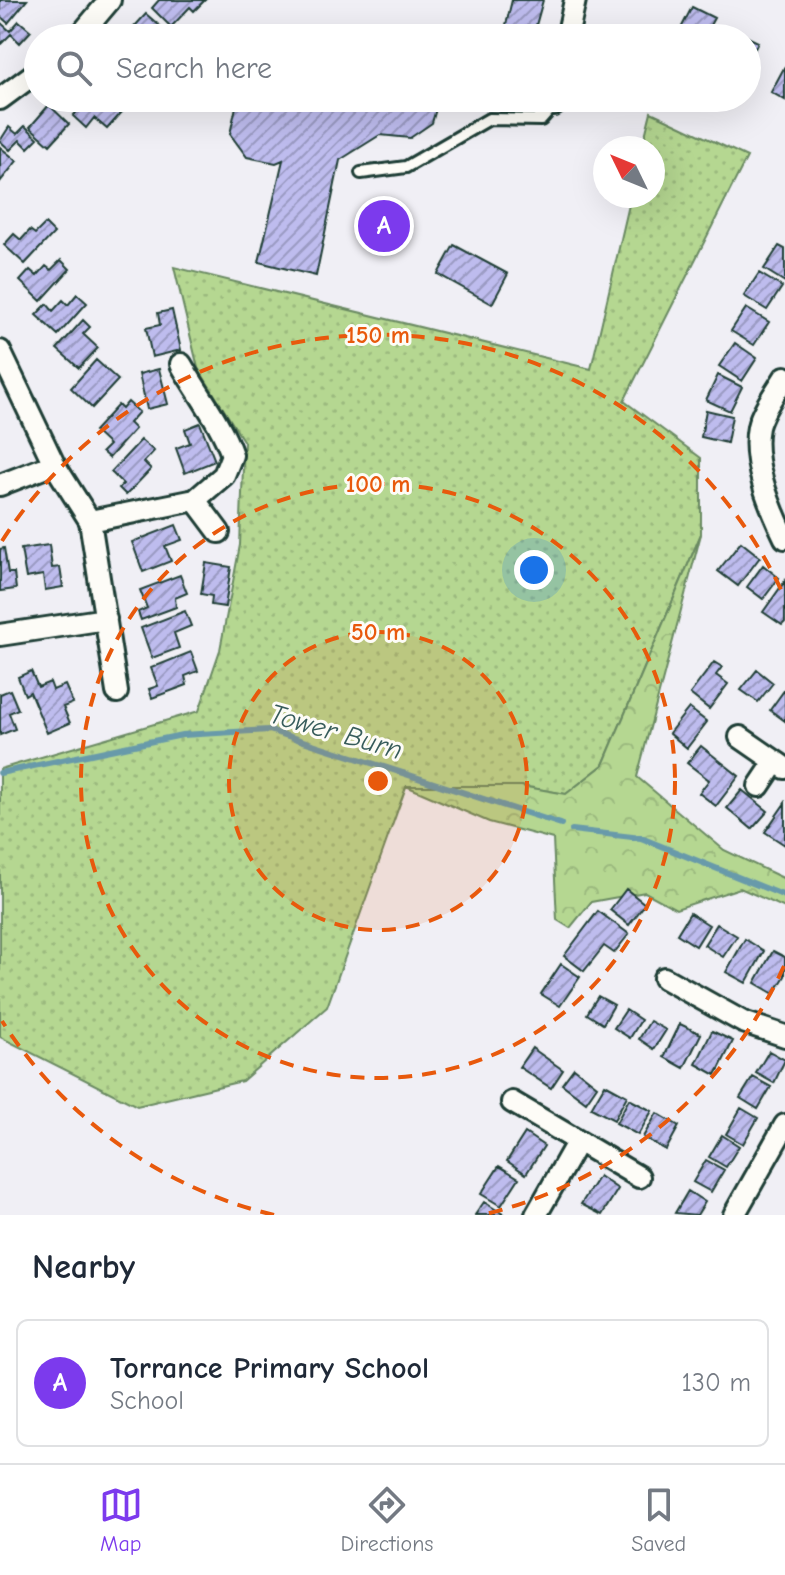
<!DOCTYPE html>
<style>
body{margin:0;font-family:"Comic Neue",sans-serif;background:#f2f2f3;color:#1f2937}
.compass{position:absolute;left:593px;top:136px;width:72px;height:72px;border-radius:50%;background:#fff;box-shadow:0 8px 32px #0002;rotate:313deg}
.you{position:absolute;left:534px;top:570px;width:28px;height:28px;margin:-20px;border:6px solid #fff;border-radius:50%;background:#1a73e8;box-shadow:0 0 0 12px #1a73e833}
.badge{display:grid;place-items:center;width:52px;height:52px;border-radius:50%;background:#7c3aed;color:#fff;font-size:26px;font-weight:700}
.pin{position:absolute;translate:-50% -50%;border:4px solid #fff;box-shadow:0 2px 8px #0006}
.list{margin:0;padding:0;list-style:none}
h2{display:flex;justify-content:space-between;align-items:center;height:104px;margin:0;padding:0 32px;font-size:34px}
h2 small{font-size:26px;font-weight:400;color:#747a83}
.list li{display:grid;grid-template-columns:52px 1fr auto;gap:24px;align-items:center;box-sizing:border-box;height:128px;margin:0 16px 16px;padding:0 16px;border:2px solid #e0e1e3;border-radius:12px}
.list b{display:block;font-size:30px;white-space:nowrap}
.list p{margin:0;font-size:26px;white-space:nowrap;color:#747a83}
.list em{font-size:26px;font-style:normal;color:#747a83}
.icon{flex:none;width:44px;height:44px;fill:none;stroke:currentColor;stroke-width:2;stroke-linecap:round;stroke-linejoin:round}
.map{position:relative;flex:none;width:785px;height:1215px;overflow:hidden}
.search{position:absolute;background:#fff;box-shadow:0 8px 32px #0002;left:24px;right:24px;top:24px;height:88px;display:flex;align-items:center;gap:20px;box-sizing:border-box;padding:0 28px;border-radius:44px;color:#747a83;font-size:30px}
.sheet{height:248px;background:#fff}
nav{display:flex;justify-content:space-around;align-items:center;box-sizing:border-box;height:112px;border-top:2px solid #e0e1e3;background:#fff;font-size:22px;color:#747a83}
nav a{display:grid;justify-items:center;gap:4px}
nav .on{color:#7c3aed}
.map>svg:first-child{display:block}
</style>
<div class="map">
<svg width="785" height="1215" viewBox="0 0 785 1215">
<defs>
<pattern id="grass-dots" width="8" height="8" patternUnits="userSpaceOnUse" patternTransform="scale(2)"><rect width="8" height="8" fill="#b5d791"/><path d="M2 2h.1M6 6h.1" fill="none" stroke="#9bb97e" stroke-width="1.8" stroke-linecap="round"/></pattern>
<pattern id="forest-crowns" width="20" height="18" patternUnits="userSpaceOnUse" patternTransform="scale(2)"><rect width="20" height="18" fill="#b5d791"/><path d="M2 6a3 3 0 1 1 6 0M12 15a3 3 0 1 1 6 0" fill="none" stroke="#9bb97e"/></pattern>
<pattern id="building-hatch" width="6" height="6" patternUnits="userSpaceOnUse" patternTransform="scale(2)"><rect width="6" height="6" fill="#bebcee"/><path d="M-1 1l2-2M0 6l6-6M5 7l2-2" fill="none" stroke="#9a9ac2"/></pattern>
</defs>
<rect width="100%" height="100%" fill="#f0eff5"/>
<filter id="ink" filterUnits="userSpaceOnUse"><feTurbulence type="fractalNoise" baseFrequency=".0125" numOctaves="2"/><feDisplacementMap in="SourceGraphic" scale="16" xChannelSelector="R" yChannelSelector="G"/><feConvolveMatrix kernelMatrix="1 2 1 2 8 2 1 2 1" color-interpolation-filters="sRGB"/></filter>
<g filter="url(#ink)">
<!-- grass -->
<path fill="url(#grass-dots)" stroke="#6a8a62" stroke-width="2" d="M651 112 747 157 624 401 701 458V534L603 765 566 794 521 786 406 787 327 1007 242 1081 137 1106 0 1037V769L199 711 220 650 240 545 244 442 198 368 174 267 591 369 631 196H653V148H642Z"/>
<!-- forest -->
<path fill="url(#forest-crowns)" stroke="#6a8a62" stroke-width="2" d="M701 534 637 777 724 850 785 879V908L740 888 676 909 645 892 591 902 570 928 557 920 553 839 489 822 406 786H521L566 794 603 765Z"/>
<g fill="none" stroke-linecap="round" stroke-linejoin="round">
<!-- stream -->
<path stroke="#679aaa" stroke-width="6" d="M0 773 182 735 269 730 561 824
M572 830 641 838 785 896"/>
</g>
<!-- building -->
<path fill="url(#building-hatch)" stroke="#1f3d34" stroke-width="2" d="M0 0H27L8 23 0 16Z
M159 0H205L194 11 190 7 171 27 152 8Z
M512 0H543L533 36 505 29Z
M692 7 714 18 703 38H676Z
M146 14 167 32 161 38H124Z
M19 21 31 31 20 43 11 34 1 44 0 22 10 31Z
M737 32 758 42 747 66V38H734Z
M785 66V100L771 92Z
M89 98H107L122 112 107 129 94 118 86 128 73 116Z
M243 98H439L432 123 410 138 380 135 340 160 316 276 259 262 283 160 276 163 247 157 230 134 237 102Z
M49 105 69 124 50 145 30 127Z
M25 126 38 138 28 148 20 140 10 150 0 141 9 127 17 134Z
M0 147 17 161 0 182Z
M45 224 54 233 25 264 4 245 14 234 21 240 30 230 35 234Z
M454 245 508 274 492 304 438 274Z
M779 246 785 249V282L764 269Z
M61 260 70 269 41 301 20 281 30 270 37 276 46 266 51 270Z
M759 273 782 287 767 310 744 296Z
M77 294 87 303 58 335 36 315 47 304 53 311 63 300 68 305Z
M746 308 769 322 754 345 731 331Z
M172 310 181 350 152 357 146 328 160 325 158 313Z
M83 320 90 327 83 334 98 348 79 368 57 349Z
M735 343 757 358 742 381 719 366Z
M96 360 118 380 92 408 71 388Z
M159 369 168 404 147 409 139 374Z
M718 375 742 387 730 411 706 400Z
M128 402 139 412 129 423 135 429 109 458 102 452 109 445 94 431 118 405 122 409Z
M706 410 732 416 727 443 701 437Z
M200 423 215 461 185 473 176 448 190 443 185 429Z
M141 440 154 451 144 462 151 469 126 495 119 488 123 484 111 472Z
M176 525 182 540 165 546 171 561 143 572 132 542Z
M741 542 760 557 738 586 718 571Z
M49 545 52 568 60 567 63 587 45 590 43 575 26 578 21 549Z
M4 548 8 573H14L16 589 0 591V549Z
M206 563 231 567 225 607 211 605 212 596 201 594Z
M763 565 779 578 763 599 747 587Z
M180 575 187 593 175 598 176 607 141 620 138 612 147 608 140 590Z
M785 581V622L782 625 763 612Z
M185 611 191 626 174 633 179 648 152 658 141 628Z
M191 652 198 671 185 676 187 685 152 698 149 689 158 686 151 668Z
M714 662 722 667 716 675 728 684 709 709 690 694Z
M757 670 773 683 758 702 741 690Z
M31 671 38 687 50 682 53 690 65 685 73 703 63 707 70 723 47 733 30 692 25 695 18 677Z
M785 689V721L770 710Z
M10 690 18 709 9 713 15 729 0 735V694Z
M689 708 707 722 687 748 669 733Z
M701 746 739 776 716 806 699 793 709 780 687 763Z
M742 790 768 811 752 829 727 808Z
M785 803V845L765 832Z
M626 889 645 904 629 925 610 910Z
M598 911 629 934 614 953 604 946 584 971 564 956Z
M690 913 709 925 696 946 677 934Z
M717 924 737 936 723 957 704 945Z
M745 939 764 951 746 983 726 972Z
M773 951 785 957V976L774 994 755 983Z
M561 964 580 977 560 1006 541 994Z
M598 996 614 1005 603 1024 587 1014Z
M626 1010 641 1020 630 1038 614 1028Z
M650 1021 666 1030 654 1049 639 1039Z
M680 1024 701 1034 684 1068 664 1057Z
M712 1031 733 1041 716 1075 696 1064Z
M532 1048 563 1070 551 1088 519 1067Z
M769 1051 785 1060 774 1083 756 1073Z
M574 1068 597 1086 586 1102 562 1084Z
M753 1077 771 1087 758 1109 740 1098Z
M605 1084 627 1096 614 1120 591 1108Z
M629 1099 652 1111 638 1135 616 1123Z
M741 1108 758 1118 743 1144 726 1134Z
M657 1113 679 1126 666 1150 643 1137Z
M525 1133 544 1146 526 1174 507 1161Z
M722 1135 739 1146 726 1167 709 1157Z
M706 1160 724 1170 711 1192 693 1182Z
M499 1166 519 1178 501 1206 481 1194Z
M599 1176 618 1189 602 1215 581 1204Z
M688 1191 705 1202 697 1215 675 1213Z
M484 1202 503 1214V1215H475Z"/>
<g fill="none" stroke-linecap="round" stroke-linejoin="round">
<defs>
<path id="service" d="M361 173 406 167 489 119 541 120 554 105"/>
<path id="minor" d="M78 38 110 0
M567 38 575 0
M0 99 38 71
M554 105 555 98
M0 351 54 464 90 521 117 692
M785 377C776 392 762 410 758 427 751 462 770 507 785 538
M0 485 54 464
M195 500 219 532
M90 521 195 500 224 475 232 455C221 423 198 394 181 364
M0 635 106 619
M740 737 785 768
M759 786 775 762
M664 978 743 1022 785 1036
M512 1102 639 1177
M536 1215 578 1141
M734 1215 785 1125"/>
</defs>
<!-- service casing -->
<use href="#service" stroke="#1f3d34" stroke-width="16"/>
<!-- minor casing -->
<use href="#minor" stroke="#1f3d34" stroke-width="26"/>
<!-- service -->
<use href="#service" stroke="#fdfcf7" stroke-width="10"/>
<!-- minor -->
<use href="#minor" stroke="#fdfcf7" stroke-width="20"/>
</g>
</g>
<!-- distance rings -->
<circle cx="378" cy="781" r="149" fill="#e8590c" fill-opacity=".12"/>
<g fill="none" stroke="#e8590c" stroke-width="4" stroke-dasharray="14 10">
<circle cx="378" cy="781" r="149"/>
<circle cx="378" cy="781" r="297"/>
<path d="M784 966A446 446 0 0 1 482 1215M274 1215A446 446 0 0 1 2 1021M2 541A446 446 0 0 1 784 596"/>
</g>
<g text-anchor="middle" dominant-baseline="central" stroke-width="6" stroke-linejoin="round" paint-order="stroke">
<!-- water labels -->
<g font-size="28" font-style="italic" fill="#375c5b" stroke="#fdfcf7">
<text transform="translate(336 732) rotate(16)">Tower Burn</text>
</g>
</g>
<circle cx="378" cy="781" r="12" fill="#e8590c" stroke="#fdfcf7" stroke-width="4"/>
<g font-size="24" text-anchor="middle" font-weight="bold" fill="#e8590c" stroke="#fdfcf7" stroke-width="6" stroke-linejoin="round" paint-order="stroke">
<text x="378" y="343">150 m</text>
<text x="378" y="492">100 m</text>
<text x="378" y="640">50 m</text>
</g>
</svg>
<svg class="compass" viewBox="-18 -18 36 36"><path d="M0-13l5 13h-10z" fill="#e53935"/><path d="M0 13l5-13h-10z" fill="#747a83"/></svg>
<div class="you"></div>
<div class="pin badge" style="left:384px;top:226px">A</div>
<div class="search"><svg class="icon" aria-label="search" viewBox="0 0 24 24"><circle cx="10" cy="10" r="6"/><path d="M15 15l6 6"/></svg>Search here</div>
</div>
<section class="sheet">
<h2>Nearby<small></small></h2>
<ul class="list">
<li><span class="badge">A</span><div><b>Torrance Primary School</b><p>School</p></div><em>130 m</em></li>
</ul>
</section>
<nav>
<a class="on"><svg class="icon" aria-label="map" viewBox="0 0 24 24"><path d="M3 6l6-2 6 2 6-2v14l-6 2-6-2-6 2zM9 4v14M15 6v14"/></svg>Map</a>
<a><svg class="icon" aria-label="directions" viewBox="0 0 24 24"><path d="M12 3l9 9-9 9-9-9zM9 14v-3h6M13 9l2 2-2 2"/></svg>Directions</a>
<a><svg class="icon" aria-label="saved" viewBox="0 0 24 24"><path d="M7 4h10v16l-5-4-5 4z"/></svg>Saved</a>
</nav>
